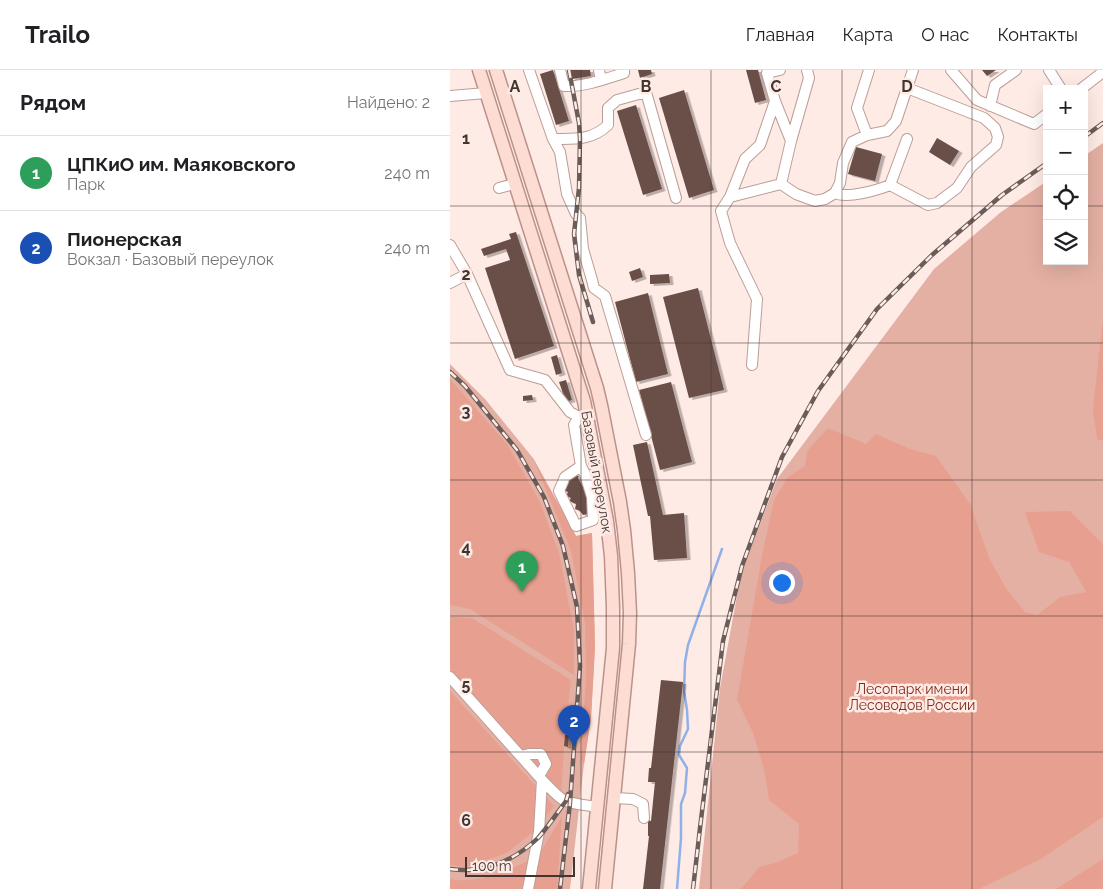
<!DOCTYPE html>
<html lang="ru">
<meta charset="utf-8">
<style>
body{margin:0;font-family:Raleway,sans-serif;background:#f2f2f2;color:#202124}
.controls{position:absolute;right:15px;top:15px;display:grid;overflow:hidden;border-radius:0px;box-shadow:0 5px 20px #0002}
.controls button{width:45px;height:45px;display:grid;place-items:center;padding:0;border:0;border-bottom:1px solid #e0e0e0;background:#fff;color:#202124;font:25px sans-serif}
.scale{position:absolute;left:15px;bottom:12px;width:110px;box-sizing:border-box;padding-left:5px;border:2px solid #413532;border-top:0;font-size:14px;line-height:18px;white-space:nowrap;color:#413532;-webkit-text-stroke:4px #ffebe6;paint-order:stroke}
.you{position:absolute;left:331px;top:512px;width:18px;height:18px;margin:-12px;border:4px solid #fff;border-radius:50%;background:#1a73e8;box-shadow:0 0 0 8px #1a73e833}
.badge{display:grid;place-items:center;width:32px;height:32px;border-radius:50%;background:#2061cd;color:#fff;font-size:16px;font-weight:700}
.pin{position:absolute;translate:-50% -41px;filter:drop-shadow(0 1px 2px #0008)}
.pin::after{content:'';position:absolute;top:26px;width:18px;height:15px;background:inherit;clip-path:polygon(0 0,100% 0,50% 100%)}
.list{margin:0;padding:0;list-style:none}
h2{display:flex;justify-content:space-between;align-items:center;height:65px;margin:0;padding:0 20px;font-size:21px}
h2 small{font-size:16px;font-weight:400;color:#757577}
.list li{display:grid;grid-template-columns:32px 1fr auto;gap:15px;align-items:center;box-sizing:border-box;height:75px;padding:0 20px;border-top:1px solid #e0e0e0}
.list b{display:block;font-size:19px;white-space:nowrap}
.list p{margin:0;font-size:16px;white-space:nowrap;color:#757577}
.list em{font-size:16px;font-style:normal;color:#757577}
.icon{flex:none;width:28px;height:28px;fill:none;stroke:currentColor;stroke-width:2;stroke-linecap:round;stroke-linejoin:round}
.map{position:relative;flex:none;width:653px;height:819px;overflow:hidden}
header{display:flex;align-items:center;gap:30px;box-sizing:border-box;height:70px;padding:0 25px;background:#fff;border-bottom:1px solid #e0e0e0}
header strong{font-size:24px}
nav{display:flex;gap:28px;margin-inline-start:auto;font-size:18px}
main{display:flex}
aside{flex:1;background:#fff}
.map>svg:first-child{display:block}
</style>
<header>
<strong>Trailo</strong>
<nav><a>Главная</a><a>Карта</a><a>О нас</a><a>Контакты</a></nav>
</header>
<main>
<aside>
<h2>Рядом<small>Найдено: 2</small></h2>
<ul class="list">
<li><span class="badge" style="background:#2e9e5b">1</span><div><b>ЦПКиО им. Маяковского</b><p>Парк</p></div><em>240 m</em></li>
<li><span class="badge" style="background:#1a4fb4">2</span><div><b>Пионерская</b><p>Вокзал · Базовый переулок</p></div><em>240 m</em></li>
</ul>
</aside>
<div class="map">
<svg width="653" height="819" viewBox="0 0 653 819">
<defs>
<filter id="shadow"><feDropShadow dx="3.5" dy="2" stdDeviation="0" flood-color="#0004"/></filter>
</defs>
<rect width="100%" height="100%" fill="#ffebe6"/>
<!-- green -->
<path fill="#e4b0a4" d="M653 73V819H249L270 618 291 504 327 409 484 199 551 142 597 111V191H634V86Z
M0 294 35 329 83 388 126 466 142 463 145 577 141 648 134 694 120 819H0Z"/>
<!-- forest -->
<path fill="#e7a090" d="M653 254V371L647 369 643 339 652 257Z
M0 309 57 374 90 432 109 483 124 560V605L20 539 0 535Z
M378 358 416 374 426 364 460 379 486 386 520 434 540 490 556 518 575 542 587 545 610 527 636 522 619 492 589 482 575 442 620 441 653 474V747L591 789 529 819H291L309 797 325 793 348 783 349 754 319 730 314 699 303 663 287 630 312 485 324 430 338 407 355 396 357 381Z
M83 388 126 466 142 463 145 577 141 648 134 694 131 690 136 606 135 553 121 481Z
M0 547 22 548 121 610 115 663 111 725 0 599Z
M0 621 104 736 83 762 57 783 16 797 0 795Z
M112 747 107 819H82L89 784Z
M83 789 77 819H0V809C26 815 59 799 83 789Z
M653 789V819H606Z"/>
<g fill="none" stroke-linecap="round" stroke-linejoin="round">
<!-- stream -->
<path stroke="#90b1e8" stroke-width="2.5" d="M227 819 231 768V734L235 723 237 698 229 685 230 676 238 659 237 640 234 621 235 592 238 575 272 479"/>
</g>
<!-- building -->
<path fill="#6a4f49" filter="url(#shadow)" d="M103 0 119 51 106 55 90 4Z
M120 0H140L141 6 122 9Z
M188 0H201L202 4 190 8Z
M296 0H308L316 30 305 33Z
M532 0H546L537 6Z
M234 20 264 120 239 128 209 28Z
M186 35 212 119 193 125 167 41Z
M487 68 509 81 500 95 479 82Z
M406 77 432 84 425 111 398 104Z
M66 162 104 276 65 289 35 198 60 190 56 179 34 186 31 179 61 169 59 164Z
M190 198 193 207 182 211 179 202Z
M219 204 220 213 200 214V205Z
M248 218 274 320 239 328 213 227Z
M198 223 218 304 186 312 165 232Z
M107 285 112 303 106 305 101 287Z
M116 310 122 330 116 332 109 312Z
M221 312 242 392 210 400 189 320Z
M82 325 83 330 73 331V326Z
M197 372 213 445 234 443 237 488 204 490 200 446H198L183 375Z
M125 405 129 406 128 408 138 426 140 441 138 444 133 445 130 441 125 439 126 434 119 431 121 428 116 426 118 422 113 420 117 409Z
M211 610 233 612 210 819H193L199 766H198V750L201 751 205 712H198L199 698H201Z
M115 665H119L118 677 114 676Z"/>
<g fill="none" stroke-linecap="round" stroke-linejoin="round">
<defs>
<path id="minor" d="M79 0 103 69 110 82 117 124 126 144 130 148 133 179 142 210 144 218 155 226 196 365
M110 0 114 16C135 17 155 9 174 3V0
M149 0 151 10
M501 0 527 30 584 54 597 44
M599 0 611 19
M631 19 653 2
M0 26 36 23
M325 31 341 71
M540 36 545 15 566 0
M417 65 407 38 419 0
M103 69C124 69 141 71 158 55V38L167 30 196 22 226 128
M331 114 341 71 359 8 357 0
M440 115 457 69
M49 118 64 114
M385 123C397 129 428 120 440 115L478 135 487 133 507 118 521 97 546 75 548 67 545 58 534 48 457 18
M280 127 295 89 310 75 325 31 317 3 330 0
M0 175 17 204 60 300 95 310 120 342 129 347 137 346
M0 213 17 204
M302 295 307 229 280 173 271 141 280 127 331 114 346 124 365 131 375 129 385 123 390 113 393 93 402 72 417 65 437 61 446 51 463 0
M129 347 124 355 131 396 135 404 142 427 143 450 126 456 109 421 115 407 131 396
M0 607 92 710C98 716 105 724 112 729 122 735 137 735 148 737
M71 686 79 684H91L96 694 89 706
M164 728 183 729 193 734 194 748
M78 819 89 762 92 710"/>
<path id="major" d="M29 0 134 331 157 451 161 486 163 537V578L139 819
M46 0 147 318 151 335 170 432 174 460 178 503 180 543 179 574 155 819"/>
</defs>
<!-- minor casing -->
<use href="#minor" stroke="#bc9d96" stroke-width="12"/>
<!-- major casing -->
<use href="#major" stroke="#bb9289" stroke-width="15"/>
<!-- minor -->
<use href="#minor" stroke="#fff" stroke-width="10"/>
<!-- major -->
<use href="#major" stroke="#fddcd4" stroke-width="12"/>
<defs>
<path id="rail" d="M119 0 129 53 130 69 129 118 124 164 129 205 143 252
M634 67 653 53
M0 302 15 316 67 380 94 427 113 476 127 537 130 596 120 733 110 819
M0 799C33 804 64 791 88 768 98 757 107 743 116 731L118 724
M243 819 250 758 273 571 292 496 332 387 368 321 427 239 482 185 552 125 597 93"/>
</defs>
<!-- rail casing -->
<use href="#rail" stroke="#6a5c58" stroke-width="4.5"/>
<!-- rail -->
<use href="#rail" stroke="#ffebe6" stroke-width="2.5" stroke-dasharray="8" stroke-linecap="butt"/>
</g>
<!-- grid -->
<path fill="none" stroke="#413532" stroke-width="1" stroke-opacity="0.55" d="M131 0V819M261 0V819M392 0V819M522 0V819M0 136H597M634 136H653M0 273H653M0 410H653M0 546H653M0 682H653"/>
<g text-anchor="middle" dominant-baseline="central" stroke-width="5" stroke-linejoin="round" paint-order="stroke">
<!-- street labels -->
<g font-size="14" fill="#413532" stroke="#ffebe6">
<text transform="translate(147 402) rotate(80)">Базовый переулок</text>
</g>
<!-- park labels -->
<g font-size="14" fill="#802d1d" stroke="#ffebe6">
<text x="462" y="619">Лесопарк имени<tspan x="462" dy="16">Лесоводов России</tspan></text>
</g>
</g>
<g font-size="16" text-anchor="middle" font-weight="bold" fill="#413532" stroke="#ffebe6" stroke-width="5" stroke-linejoin="round" paint-order="stroke">
<text x="65" y="22">A</text>
<text x="196" y="22">B</text>
<text x="326" y="22">C</text>
<text x="457" y="22">D</text>
<text x="16" y="74">1</text>
<text x="16" y="210">2</text>
<text x="16" y="347">3</text>
<text x="16" y="483">4</text>
<text x="16" y="620">5</text>
<text x="16" y="756">6</text>
</g>
</svg>
<div class="controls">
<button>+</button>
<button>−</button>
<button><svg class="icon" aria-label="locate" viewBox="0 0 24 24"><circle cx="12" cy="12" r="6"/><path d="M12 2v4M12 18v4M2 12h4M18 12h4"/></svg></button>
<button><svg class="icon" aria-label="layers" viewBox="0 0 24 24"><path d="M12 4l9 5-9 5-9-5zM3 14l9 5 9-5"/></svg></button>
</div>
<div class="scale">100 m</div>
<div class="you"></div>
<div class="pin badge" style="left:72px;top:522px;background:#2e9e5b">1</div>
<div class="pin badge" style="left:124px;top:676px;background:#1a4fb4">2</div>
</div>
</main>
